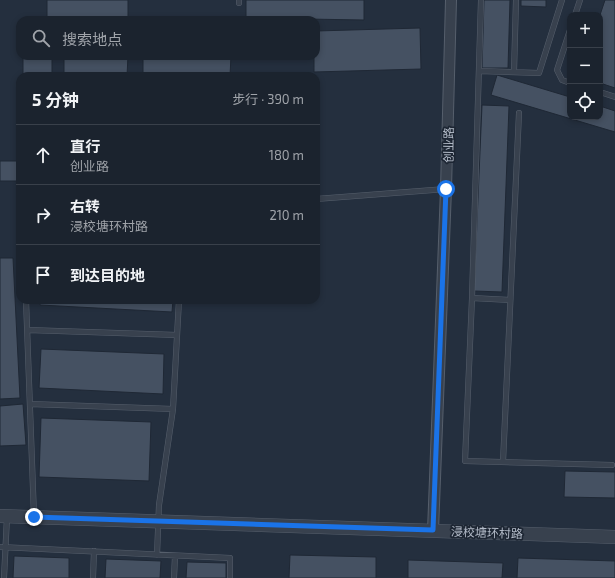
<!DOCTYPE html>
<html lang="zh">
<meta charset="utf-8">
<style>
body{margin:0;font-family:"Exo 2","Noto Sans SC",sans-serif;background:#242b36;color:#f1f3f6}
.controls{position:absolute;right:12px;top:12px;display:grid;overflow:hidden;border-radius:8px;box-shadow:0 2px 6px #0003}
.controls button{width:36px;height:36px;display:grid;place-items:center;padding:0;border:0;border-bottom:1px solid #39404a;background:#1b232e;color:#f1f3f6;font:20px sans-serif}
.stop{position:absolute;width:12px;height:12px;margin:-9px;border:3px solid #1a73e8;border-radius:50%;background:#fff}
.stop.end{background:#1a73e8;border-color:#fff;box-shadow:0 1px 4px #0008}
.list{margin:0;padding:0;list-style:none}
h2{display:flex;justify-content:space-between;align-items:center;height:52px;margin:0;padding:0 16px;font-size:17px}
h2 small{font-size:13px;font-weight:400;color:#a0a4aa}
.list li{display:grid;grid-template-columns:26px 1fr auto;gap:12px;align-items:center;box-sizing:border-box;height:60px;padding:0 16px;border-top:1px solid #39404a}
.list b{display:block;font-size:15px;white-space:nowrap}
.list p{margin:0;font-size:13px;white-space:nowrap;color:#a0a4aa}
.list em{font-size:13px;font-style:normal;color:#a0a4aa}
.icon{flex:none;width:22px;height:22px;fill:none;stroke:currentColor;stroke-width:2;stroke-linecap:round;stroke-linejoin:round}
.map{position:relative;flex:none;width:615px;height:578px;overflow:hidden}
.search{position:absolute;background:#1b232e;box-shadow:0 2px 6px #0003;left:16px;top:16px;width:304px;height:44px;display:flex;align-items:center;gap:10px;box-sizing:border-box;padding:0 14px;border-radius:12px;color:#a0a4aa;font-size:15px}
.panel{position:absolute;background:#1b232e;box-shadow:0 2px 6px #0003;left:16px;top:72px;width:304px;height:232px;border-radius:12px}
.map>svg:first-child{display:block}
</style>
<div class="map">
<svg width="615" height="578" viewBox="0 0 615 578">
<rect width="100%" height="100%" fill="#242f3e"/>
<!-- building -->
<path fill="#455162" stroke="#1f2835" d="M47 0H128V20H64V17H47Z
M246 0H364V20L246 18Z
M484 0H510L508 68H482Z
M521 0H546V7L521 6Z
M605 0H615V88L600 83V15Z
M420 28 421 69 314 72V56H316V31Z
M23 56H52V76H23Z
M64 56H128L127 76H64Z
M143 56H231L230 76H143Z
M497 75 570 97V117H600V106L615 111V132L491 95Z
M482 105 509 106 502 292 474 291Z
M0 161H20V181H0Z
M0 258H13L20 398 0 399Z
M40 300H173L172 312 40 305Z
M41 349 164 354 163 394 39 388Z
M23 404 26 445 0 446V406Z
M41 418 151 422 149 481 39 477Z
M565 471 615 472V498L564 497Z
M290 555 376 557V578H289Z
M14 556 69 558V578H13Z
M518 558 615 561V578H517Z
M106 559 161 561 160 578H105Z
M408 560 503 563 502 578H408Z
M187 562 226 563V578H186Z"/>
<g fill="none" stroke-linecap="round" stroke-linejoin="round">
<defs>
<path id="service" d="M481 0 472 298 465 461 612 465
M239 3V0
M575 15 580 0
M570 30 557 70 562 80 570 83
M479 71 539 73 562 0
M514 72 516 0
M600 92 615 97
M316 199 446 189
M472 298 510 300
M26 300 34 516
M28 330 177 335
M30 404 173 409
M503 462 519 113
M0 547 230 558V578
M157 555 159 505 173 409 179 300
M4 578 7 517
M93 578 94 551
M174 578 175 556"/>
<path id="minor" d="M433 531 446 189 451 0"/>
<path id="tertiary" d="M0 516 615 537"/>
</defs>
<!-- service casing -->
<use href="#service" stroke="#565f6c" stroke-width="6"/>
<!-- minor casing -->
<use href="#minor" stroke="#565f6c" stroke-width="12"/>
<!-- tertiary casing -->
<use href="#tertiary" stroke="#565f6c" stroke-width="14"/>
<!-- service -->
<use href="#service" stroke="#38414e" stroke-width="5"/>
<!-- minor -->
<use href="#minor" stroke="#38414e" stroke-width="10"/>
<!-- tertiary -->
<use href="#tertiary" stroke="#38414e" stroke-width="13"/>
</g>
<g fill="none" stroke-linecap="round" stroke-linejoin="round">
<!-- route -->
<path stroke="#1a73e8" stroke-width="5" d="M34 517 433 530 446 189"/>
</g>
<g text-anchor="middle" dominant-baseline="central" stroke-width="3.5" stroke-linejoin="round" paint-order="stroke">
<!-- street labels -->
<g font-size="12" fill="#b4bcc9" stroke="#1d2633">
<text transform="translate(448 145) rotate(-89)">创业路</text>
<text transform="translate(487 532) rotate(2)">浸校塘环村路</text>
</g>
</g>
</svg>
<div class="controls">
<button>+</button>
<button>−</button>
<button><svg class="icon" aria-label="locate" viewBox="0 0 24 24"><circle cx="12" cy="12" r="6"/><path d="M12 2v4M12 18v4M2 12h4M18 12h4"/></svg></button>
</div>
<div class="stop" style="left:446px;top:189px"></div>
<div class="stop end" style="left:34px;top:517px"></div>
<div class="search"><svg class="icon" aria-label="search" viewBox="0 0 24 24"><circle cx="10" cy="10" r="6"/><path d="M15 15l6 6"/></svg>搜索地点</div>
<section class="panel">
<h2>5 分钟<small>步行 · 390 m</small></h2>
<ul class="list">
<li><svg class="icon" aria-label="ahead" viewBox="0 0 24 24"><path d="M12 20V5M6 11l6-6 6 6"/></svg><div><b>直行</b><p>创业路</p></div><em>180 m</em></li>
<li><svg class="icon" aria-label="right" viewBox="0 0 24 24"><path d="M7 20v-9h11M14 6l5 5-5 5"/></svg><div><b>右转</b><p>浸校塘环村路</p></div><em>210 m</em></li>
<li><svg class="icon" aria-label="arrive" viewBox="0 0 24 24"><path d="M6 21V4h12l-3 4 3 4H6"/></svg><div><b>到达目的地</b></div></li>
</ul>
</section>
</div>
